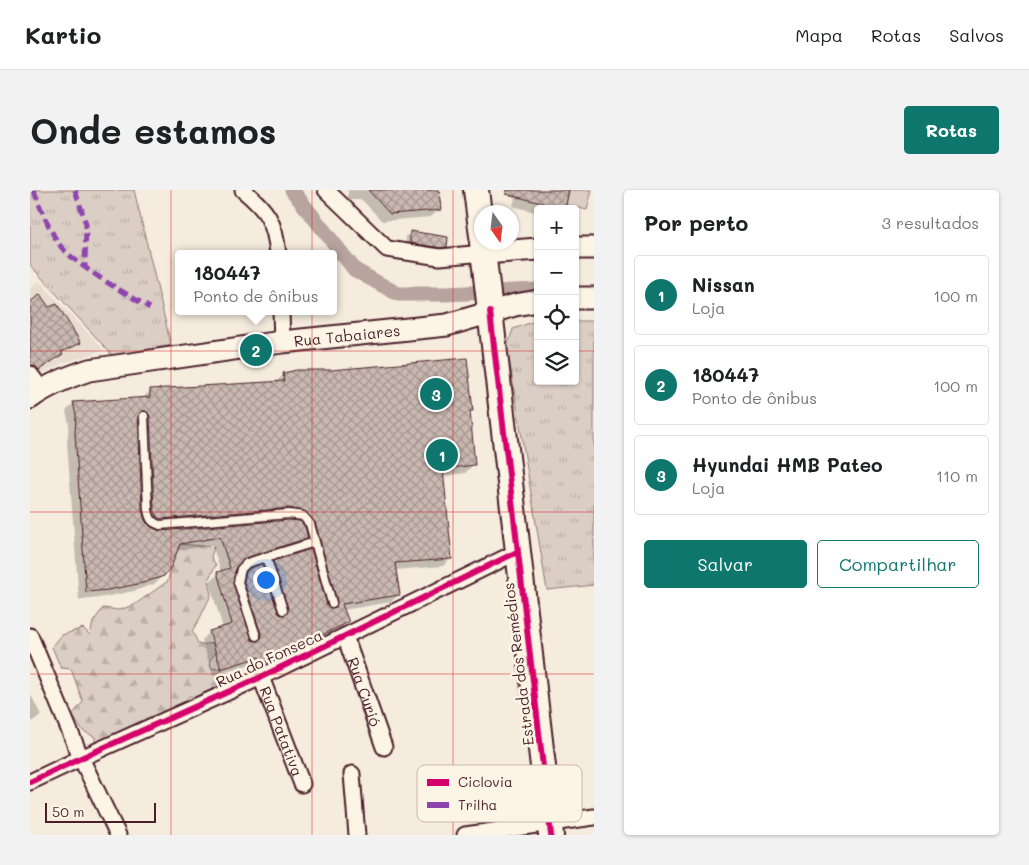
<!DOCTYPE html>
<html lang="pt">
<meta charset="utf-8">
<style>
body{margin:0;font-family:Mali,sans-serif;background:#f2f2f2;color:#202124}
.controls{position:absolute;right:15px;top:15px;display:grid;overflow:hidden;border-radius:5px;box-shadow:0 1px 4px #0004}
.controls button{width:45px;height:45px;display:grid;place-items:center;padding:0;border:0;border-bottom:1px solid #e0e0e0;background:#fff;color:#202124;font:25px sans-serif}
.compass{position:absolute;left:444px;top:15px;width:45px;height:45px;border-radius:50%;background:#fff;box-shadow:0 1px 4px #0004;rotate:166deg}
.scale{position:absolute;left:15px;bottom:12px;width:111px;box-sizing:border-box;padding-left:5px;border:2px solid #4a1f2b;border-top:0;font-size:14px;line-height:18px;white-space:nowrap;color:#4a1f2b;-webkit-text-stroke:4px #fcf5e5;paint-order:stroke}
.you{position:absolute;left:235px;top:389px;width:18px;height:18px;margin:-12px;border:4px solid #fff;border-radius:50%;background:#1a73e8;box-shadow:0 0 0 8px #1a73e833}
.badge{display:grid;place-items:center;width:32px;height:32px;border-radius:50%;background:#0f766e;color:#fff;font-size:16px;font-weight:700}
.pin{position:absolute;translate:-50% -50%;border:2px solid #fff;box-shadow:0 1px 5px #0006}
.popup{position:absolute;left:145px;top:60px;width:162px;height:65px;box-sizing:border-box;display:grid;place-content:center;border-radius:5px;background:#fff;filter:drop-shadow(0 1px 4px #0005);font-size:16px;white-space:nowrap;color:#757577}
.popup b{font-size:19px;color:#202124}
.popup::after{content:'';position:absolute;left:50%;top:100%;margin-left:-10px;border:10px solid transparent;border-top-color:#fff}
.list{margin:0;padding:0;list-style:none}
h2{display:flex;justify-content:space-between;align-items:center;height:65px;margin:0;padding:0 20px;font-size:21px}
h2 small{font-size:16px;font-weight:400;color:#757577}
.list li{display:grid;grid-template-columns:32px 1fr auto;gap:15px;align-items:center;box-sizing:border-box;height:80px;margin:0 10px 10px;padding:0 10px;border:1px solid #e0e0e0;border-radius:5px}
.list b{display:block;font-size:19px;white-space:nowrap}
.list p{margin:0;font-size:16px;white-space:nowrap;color:#757577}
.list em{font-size:16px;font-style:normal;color:#757577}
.actions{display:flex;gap:10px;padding:15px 20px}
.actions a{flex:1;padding:11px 0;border:1px solid #0f766e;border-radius:5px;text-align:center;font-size:18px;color:#0f766e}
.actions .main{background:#0f766e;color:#fff}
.icon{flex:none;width:28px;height:28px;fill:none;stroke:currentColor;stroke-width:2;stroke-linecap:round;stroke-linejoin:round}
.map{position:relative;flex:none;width:564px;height:645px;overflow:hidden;border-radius:5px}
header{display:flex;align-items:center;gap:30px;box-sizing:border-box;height:70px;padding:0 25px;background:#fff;border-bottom:1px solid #e0e0e0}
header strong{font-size:24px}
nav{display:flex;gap:28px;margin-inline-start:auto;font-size:18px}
.intro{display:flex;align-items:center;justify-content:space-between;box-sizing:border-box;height:120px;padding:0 30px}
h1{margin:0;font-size:35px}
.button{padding:12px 22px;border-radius:5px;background:#0f766e;color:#fff;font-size:18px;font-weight:700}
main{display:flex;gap:30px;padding:0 30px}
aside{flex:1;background:#fff;border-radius:5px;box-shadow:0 1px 4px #0004}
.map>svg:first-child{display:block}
</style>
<header>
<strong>Kartio</strong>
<nav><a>Mapa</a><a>Rotas</a><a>Salvos</a></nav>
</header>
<div class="intro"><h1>Onde estamos</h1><a class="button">Rotas</a></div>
<main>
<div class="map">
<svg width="564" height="645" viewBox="0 0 564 645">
<defs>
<pattern id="grass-tufts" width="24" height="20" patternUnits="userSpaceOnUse" patternTransform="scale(1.25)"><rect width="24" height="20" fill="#dbcec4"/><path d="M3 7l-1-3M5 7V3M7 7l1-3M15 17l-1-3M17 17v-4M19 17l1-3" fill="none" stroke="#bdb0a9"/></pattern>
<pattern id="forest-firs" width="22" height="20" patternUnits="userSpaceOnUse" patternTransform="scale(1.25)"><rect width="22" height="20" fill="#dbcec4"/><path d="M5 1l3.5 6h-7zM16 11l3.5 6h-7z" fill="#bdb0a9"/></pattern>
<pattern id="building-cross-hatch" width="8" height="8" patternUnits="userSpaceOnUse" patternTransform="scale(1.25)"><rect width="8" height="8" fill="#cab9b1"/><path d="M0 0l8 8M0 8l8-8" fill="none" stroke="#a69690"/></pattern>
</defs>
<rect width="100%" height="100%" fill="#f5ecde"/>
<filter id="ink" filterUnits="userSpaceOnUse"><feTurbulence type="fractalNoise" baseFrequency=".02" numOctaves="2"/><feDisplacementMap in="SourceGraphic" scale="10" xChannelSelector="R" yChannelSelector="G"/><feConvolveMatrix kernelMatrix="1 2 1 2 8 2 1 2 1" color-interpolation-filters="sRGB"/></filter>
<g filter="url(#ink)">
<!-- built -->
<path fill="#e8ddd0" d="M9 91 74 160 33 173 7 186 0 176V98Z"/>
<!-- grass -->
<path fill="url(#grass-tufts)" stroke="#927678" d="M0 0H104L141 155 83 166 0 75Z
M508 130V191H545V131H564V395L517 400 477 157 483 139Z"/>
<!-- forest -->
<path fill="url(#forest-firs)" stroke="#927678" d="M150 354 184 357 181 367 186 375 178 390 181 405 169 430 162 441 169 455 183 453 186 463 180 470 181 478 191 479 200 489 193 502 176 510 159 506 151 518 65 554V547L53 541 42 525 53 512 41 479 31 478 22 457 32 445 53 438 60 445 63 432 73 418 89 420 104 415 138 391 141 377Z"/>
<!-- pitch -->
<path fill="#dbcec4" stroke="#927678" d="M539 0H562L557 20 536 15Z"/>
<!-- shadow -->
<path fill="#0003" fill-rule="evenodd" d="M318 0H407L409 19 401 27 352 31 332 10H318Z
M487 0H538L533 19H508V23L483 16Z
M381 42 416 56 412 61 376 57V46Z
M0 113 18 119 49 153 45 157 31 164 26 169 3 184 0 181Z
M254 184 441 221 439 223 443 275 435 283 413 286 421 368 413 376 365 380 369 404 361 412 313 420 317 432 309 440 223 481 221 474 183 486 172 450 180 442 193 438 179 392 191 382 182 355 146 361 133 386 124 394 104 401 69 408 49 410 37 253 39 234 36 221 44 213 112 209 121 200 245 193ZM107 229 111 231 112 234 117 335 113 328 111 320ZM250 326 266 328 270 333 130 342 119 337ZM274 336 278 341 285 367 244 372 236 380 251 427 221 379 208 391 205 405 201 394 206 375 269 356 277 348Z
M0 503 11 525 0 533Z"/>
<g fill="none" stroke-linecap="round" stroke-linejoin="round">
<!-- canal -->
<path stroke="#b8a39e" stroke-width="15" d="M262 0 325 80 368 104H414L508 100"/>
</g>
<!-- building -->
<path fill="url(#building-cross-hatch)" stroke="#4a1f2b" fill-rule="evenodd" d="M338 0H409L411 20 360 24Z
M477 0H539L535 19 476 4Z
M380 41 418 47 417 57 410 58 380 53Z
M10 104 19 117 27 114 51 153 31 162 33 164 9 180 4 176 0 175V112Z
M437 168 443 221H440L445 275 413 279 422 369 365 373 370 405 312 414 319 432 231 474 229 467 191 479 179 441 202 434 187 382 200 378 190 347 150 354 141 377 134 386 113 393 78 400 56 402 45 244 46 225 43 212 120 207V199L254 191 253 183 267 180H301ZM114 220 118 223 120 226 124 319 127 327 131 329 259 318 274 321 285 332 307 411 306 417 300 418 297 415 281 359 243 371 258 418 257 423 254 425 250 424 248 422 232 374 220 378 216 382 214 392 232 447 228 451 222 450 203 394 206 377 215 368 278 348 275 337 270 331 259 330 130 341 121 337 115 331 112 320 108 226 111 222Z"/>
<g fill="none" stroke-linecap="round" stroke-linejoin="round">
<defs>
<path id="lane" d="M114 226 118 320C120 329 121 332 130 335L259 324 273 326 280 334 302 413
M236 367 253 420
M226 446 208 392 211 379 217 373 285 352"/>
<g id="street">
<path d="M213 0C237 20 245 32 248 64"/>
<path d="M296 0 357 59 410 67 454 63"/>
<path d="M251 121 252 152"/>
<path d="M0 184 12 200"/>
<path d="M0 446 51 568 88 645"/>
<path id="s1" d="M315 446 354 557"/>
<path id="s2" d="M231 487 272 594"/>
<path d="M322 584 327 645"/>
<path d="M0 592 51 568 231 487 487 362"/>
<path d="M435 645 564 627"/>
</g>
<g id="secondary">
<path d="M545 58H564"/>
<path d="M454 63 508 59"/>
<path d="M545 108H564"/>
<path id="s3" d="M0 208C18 195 38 187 59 180L252 152 417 135 485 115 508 111"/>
</g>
<path id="primary" d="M446 0 452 46
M452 52 521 645"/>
</defs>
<!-- lane casing -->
<use href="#lane" stroke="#4a1f2b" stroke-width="11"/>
<!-- street casing -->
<use href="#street" stroke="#4a1f2b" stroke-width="19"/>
<!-- secondary casing -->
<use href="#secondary" stroke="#4a1f2b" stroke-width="25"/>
<!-- primary casing -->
<use href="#primary" stroke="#4a1f2b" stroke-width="28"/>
<!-- lane -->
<use href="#lane" stroke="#fcf5e5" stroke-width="8"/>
<!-- street -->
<use href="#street" stroke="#fcf5e5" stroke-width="15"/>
<!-- secondary -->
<use href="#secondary" stroke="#fcf5e5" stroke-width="21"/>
<!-- primary -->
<use href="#primary" stroke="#fcf5e5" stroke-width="24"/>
<!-- quiet -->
<path stroke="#8e44ad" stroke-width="5" stroke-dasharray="10 5" stroke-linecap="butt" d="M4 0C8 14 24 50 33 59 56 82 92 101 120 118
M45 0 56 34 55 76"/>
<defs>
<path id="cycleway" d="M460 122 521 645
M0 592 51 568 231 487 487 362"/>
</defs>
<!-- cycleway casing -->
<use href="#cycleway" stroke="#fcf5e5" stroke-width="9"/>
<!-- cycleway -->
<use href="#cycleway" stroke="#d6006c" stroke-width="6"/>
</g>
</g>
<!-- grid -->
<path fill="none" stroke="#d62828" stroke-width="1" stroke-opacity="0.55" d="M141 0V645M282 0V645M423 0V645M0 161H508M545 161H564M0 322H564M0 484H564"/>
<g text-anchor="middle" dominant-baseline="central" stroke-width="5" stroke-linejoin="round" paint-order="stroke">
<!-- street labels -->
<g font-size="15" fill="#4a1f2b" stroke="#fcf5e5">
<text stroke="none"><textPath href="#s3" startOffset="326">Rua Tabaiares</textPath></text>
<text transform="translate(239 468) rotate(-25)">Rua do Fonseca</text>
<text transform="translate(488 474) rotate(-97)">Estrada dos Remédios</text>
<text stroke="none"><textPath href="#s1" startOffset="59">Rua Curió</textPath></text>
<text stroke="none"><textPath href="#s2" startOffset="58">Rua Patativa</textPath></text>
</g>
</g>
<!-- legend -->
<rect x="387" y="575" width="165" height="57" rx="8" fill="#fcf5e5" stroke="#c7b5ad" stroke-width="1"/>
<rect x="397" y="589" width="22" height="7" fill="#d6006c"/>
<rect x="397" y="612" width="22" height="6" fill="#8e44ad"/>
<g font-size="14" fill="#4a1f2b">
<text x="428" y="597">Ciclovia</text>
<text x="428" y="620">Trilha</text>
</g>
</svg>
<div class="controls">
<button>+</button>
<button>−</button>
<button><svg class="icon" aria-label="locate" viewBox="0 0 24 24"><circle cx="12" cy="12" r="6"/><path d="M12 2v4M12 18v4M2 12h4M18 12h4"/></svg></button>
<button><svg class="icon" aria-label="layers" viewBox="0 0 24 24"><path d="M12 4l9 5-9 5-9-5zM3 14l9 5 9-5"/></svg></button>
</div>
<svg class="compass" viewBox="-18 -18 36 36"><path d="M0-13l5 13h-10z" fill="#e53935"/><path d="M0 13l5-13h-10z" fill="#757577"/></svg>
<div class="scale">50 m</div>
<div class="you"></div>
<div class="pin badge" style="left:412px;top:265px">1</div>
<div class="pin badge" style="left:226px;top:160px">2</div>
<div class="popup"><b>180447</b>Ponto de ônibus</div>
<div class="pin badge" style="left:406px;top:204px">3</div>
</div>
<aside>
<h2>Por perto<small>3 resultados</small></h2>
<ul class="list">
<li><span class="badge">1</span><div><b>Nissan</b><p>Loja</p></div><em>100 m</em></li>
<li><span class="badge">2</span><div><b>180447</b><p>Ponto de ônibus</p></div><em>100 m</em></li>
<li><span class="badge">3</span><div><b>Hyundai HMB Pateo</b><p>Loja</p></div><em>110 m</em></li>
</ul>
<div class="actions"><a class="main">Salvar</a><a>Compartilhar</a></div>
</aside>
</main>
